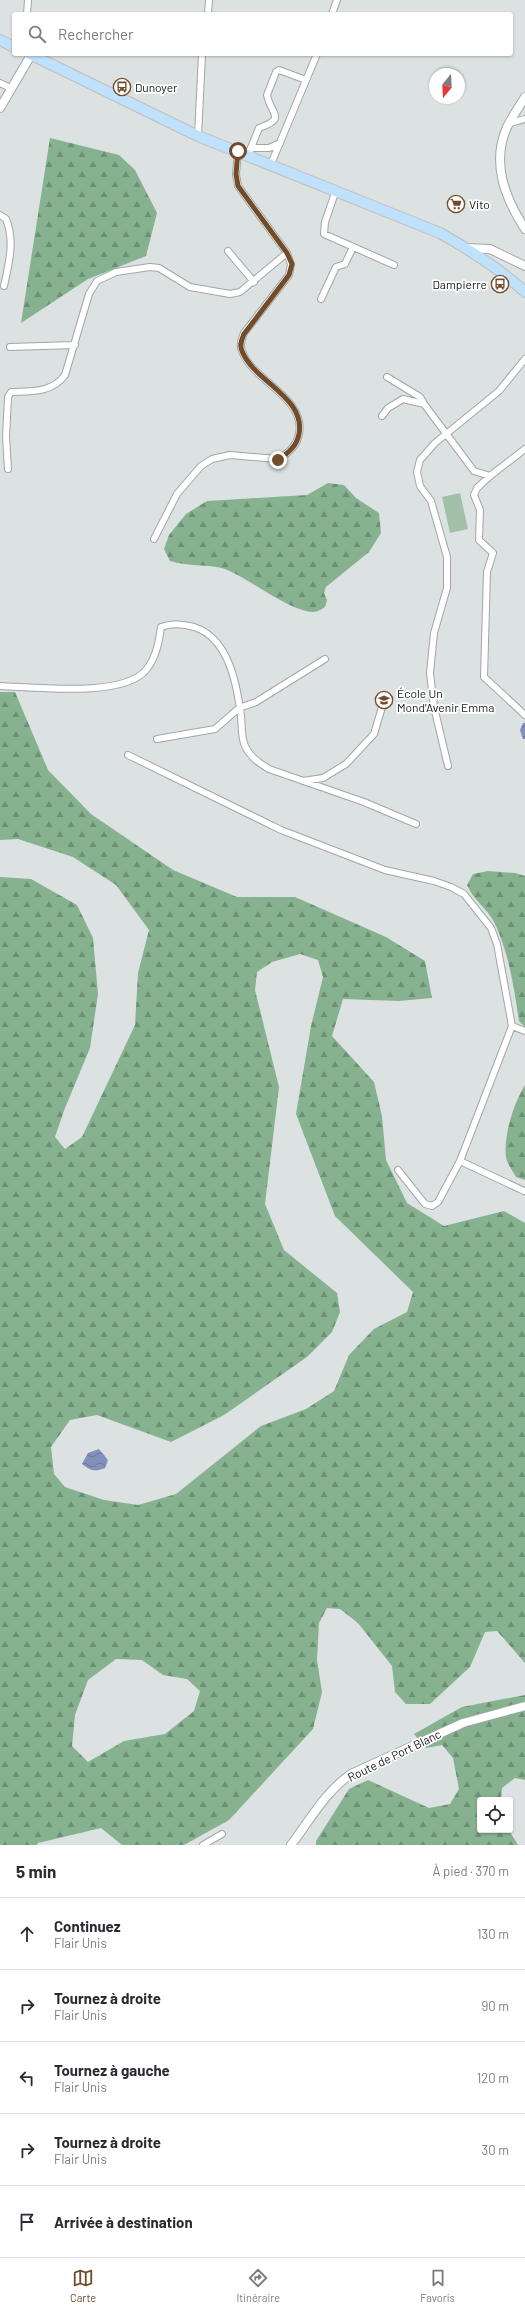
<!DOCTYPE html>
<html lang="fr">
<meta charset="utf-8">
<style>
body{margin:0;font-family:Barlow,sans-serif;background:#f7f7f7;color:#2b2b33}
.controls{position:absolute;right:12px;bottom:12px;display:grid;overflow:hidden;border-radius:4px;box-shadow:0 1px 3px #0004}
.controls button{width:36px;height:36px;display:grid;place-items:center;padding:0;border:0;border-bottom:1px solid #e1e1e2;background:#fff;color:#2b2b33;font:20px sans-serif}
.compass{position:absolute;left:429px;top:68px;width:36px;height:36px;border-radius:50%;background:#fff;box-shadow:0 1px 3px #0004;rotate:198deg}
.stop{position:absolute;width:12px;height:12px;margin:-9px;border:3px solid #724c29;border-radius:50%;background:#fff}
.stop.end{background:#724c29;border-color:#fff;box-shadow:0 1px 4px #0008}
.list{margin:0;padding:0;list-style:none}
h2{display:flex;justify-content:space-between;align-items:center;height:52px;margin:0;padding:0 16px;font-size:17px}
h2 small{font-size:13px;font-weight:400;color:#7c7c81}
.list li{display:grid;grid-template-columns:26px 1fr auto;gap:12px;align-items:center;box-sizing:border-box;height:72px;padding:0 16px;border-top:1px solid #e1e1e2}
.list b{display:block;font-size:15px;white-space:nowrap}
.list p{margin:0;font-size:13px;white-space:nowrap;color:#7c7c81}
.list em{font-size:13px;font-style:normal;color:#7c7c81}
.icon{flex:none;width:22px;height:22px;fill:none;stroke:currentColor;stroke-width:2;stroke-linecap:round;stroke-linejoin:round}
.map{position:relative;flex:none;width:525px;height:1845px;overflow:hidden}
.search{position:absolute;background:#fff;box-shadow:0 1px 3px #0004;left:12px;right:12px;top:12px;height:44px;display:flex;align-items:center;gap:10px;box-sizing:border-box;padding:0 14px;border-radius:4px;color:#7c7c81;font-size:15px}
.sheet{height:412px;background:#fff}
nav{display:flex;justify-content:space-around;align-items:center;box-sizing:border-box;height:56px;border-top:1px solid #e1e1e2;background:#fff;font-size:11px;color:#7c7c81}
nav a{display:grid;justify-items:center;gap:2px}
nav .on{color:#724c29}
.map>svg:first-child{display:block}
</style>
<div class="map">
<svg width="525" height="1845" viewBox="0 0 525 1845">
<defs>
<pattern id="forest-firs" width="22" height="20" patternUnits="userSpaceOnUse"><rect width="22" height="20" fill="#86b290"/><path d="M5 1l3.5 6h-7zM16 11l3.5 6h-7z" fill="#6d9075"/></pattern>
<pattern id="water-waves" width="16" height="10" patternUnits="userSpaceOnUse"><rect width="16" height="10" fill="#8390bc"/><path d="M0 5q4-4 8 0t8 0" fill="none" stroke="#6a7598"/></pattern>
</defs>
<rect width="100%" height="100%" fill="#dce1e2"/>
<!-- grass -->
<path fill="#a2bfa8" d="M460 493 468 529 450 533 442 497Z"/>
<!-- forest -->
<path fill="url(#forest-firs)" fill-rule="evenodd" d="M50 138 119 155 135 170 157 213 146 256 88 279 21 323Z
M328 483 344 485 356 498 379 513 381 533 369 552 326 587 324 593 327 600 325 607C322 609 317 612 313 612 288 611 249 578 225 569 211 564 188 567 170 561L164 549 169 535 186 514 207 501 307 495Z
M0 692H15L48 770 91 814 173 870 237 897H295L386 937 425 961 432 998 399 1001 343 999 332 1036 374 1082 382 1116 386 1160 407 1203 444 1226 504 1211 525 1223V1663L497 1631 485 1632 470 1667 430 1704H406L395 1692 392 1666 358 1623 340 1609 327 1608 319 1623 317 1660 322 1692 313 1729 229 1820 184 1845H122L101 1828 38 1843 37 1845H0V877L31 879 77 905 93 938 98 994 90 1048 65 1108 55 1137 65 1149 82 1137 135 1025 138 973 149 930 116 885 73 857 18 839 0 840ZM300 954 318 960 323 977 311 1026 296 1114 335 1216 413 1292 407 1312 374 1329 349 1355 334 1391 306 1409 261 1426 176 1494 138 1505 104 1500 65 1487 54 1474 51 1447 70 1420 97 1415 171 1442 224 1415 307 1357 332 1332 340 1312 337 1293 284 1250 265 1204 279 1087 255 990 257 972 272 962ZM116 1659 142 1660 163 1675 187 1679 200 1691 194 1711 165 1734 124 1741 88 1762 72 1746 75 1715 88 1680Z
M488 871 515 873 525 876V1027L519 1021C514 988 509 952 494 922 487 908 473 900 467 885L473 874Z
M525 1085V1180L516 1177C513 1171 507 1164 506 1157 503 1137 514 1102 525 1085Z
M525 1695V1780L515 1778 502 1788 501 1800H480V1830H509L518 1845H316V1841L349 1789 368 1780 429 1808 450 1804 459 1789 453 1758 442 1745 426 1748 414 1734 462 1707Z"/>
<!-- water -->
<path fill="url(#water-waves)" d="M523 723H525V739H523L520 730Z
M99 1449 108 1460 105 1468C95 1472 91 1471 82 1464L88 1453Z"/>
<g fill="none" stroke-linecap="round" stroke-linejoin="round">
<defs>
<path id="minor" d="M27 14 28 0
M208 14 209 0
M332 14 337 0
M0 83 12 89
M510 123 525 119
M198 136 202 54
M251 148H269L280 143
M248 155 259 128C287 118 271 115 267 95L276 72 279 70 306 80
M271 164 317 54
M336 190 325 222 324 234 394 265
M0 215 6 219C15 241 9 263 4 286
M228 251 254 282
M321 299 336 267 345 264 353 247
M10 347 75 345
M387 377 420 397 424 404
M382 416 388 408 403 399 424 404 474 471 490 476 525 449
M8 469 6 437 8 397 11 392C31 391 52 393 65 375L89 294 97 281 116 272 150 267 159 268 190 287 230 294 240 292 287 253
M490 476 477 488 474 495 480 510 479 540 493 553 487 572 484 677 525 715
M154 539 177 494 201 466 212 459 230 455 278 459C289 453 297 446 299 434 306 397 253 382 242 351 239 345 242 339 244 333L289 275 291 264 287 253 238 186 236 174 238 151
M0 686C34 687 123 698 146 670 156 658 159 642 161 627 173 623 182 624 194 627 229 638 237 685 241 716 242 726 241 737 245 746 250 757 259 763 269 769L364 802 416 824
M157 739 215 729 239 708 256 702 325 659
M128 755 281 830 385 870 434 881 451 887 464 894 491 928 497 944 512 1026 525 1031
M448 766 434 707 430 673 434 633 447 588V557L431 501 420 486 417 472 420 460 435 443 499 391 525 359
M303 781 323 778 346 764 374 734 385 697
M460 1161 524 1191
M398 1170 425 1204 432 1206 438 1202 460 1161 512 1026
M203 1845 222 1834"/>
<path id="tertiary" d="M525 97C519 107 512 117 507 127 491 163 505 198 525 229
M0 108 31 55
M466 248 490 249 525 266
M291 1845C310 1820 325 1792 351 1774L463 1723 525 1706"/>
<path id="primary" d="M0 40 14 47
M30 54 198 136 440 233C470 250 499 268 525 292"/>
</defs>
<!-- minor casing -->
<use href="#minor" stroke="#a2a6a7" stroke-width="8"/>
<!-- tertiary casing -->
<use href="#tertiary" stroke="#a2a6a7" stroke-width="10"/>
<!-- primary casing -->
<use href="#primary" stroke="#bebfbf" stroke-width="12"/>
<!-- minor -->
<use href="#minor" stroke="#fff" stroke-width="6"/>
<!-- tertiary -->
<use href="#tertiary" stroke="#fff" stroke-width="8"/>
<!-- primary -->
<use href="#primary" stroke="#bfe1fb" stroke-width="10"/>
</g>
<g fill="none" stroke-linecap="round" stroke-linejoin="round">
<!-- route -->
<path stroke="#724c29" stroke-width="5" d="M238 151 236 174 238 186 287 253 292 264 289 275 244 334C242 339 239 345 242 351 254 382 306 397 299 434 297 446 288 453 278 460"/>
</g>
<!-- icons -->
<defs>
<symbol id="bus-ring" viewBox="-11 -11 22 22"><circle r="9.5" fill="#fff" stroke="#724c29" stroke-width="1.5"/><path d="M-5-6H5V4H4V6H2V4H-2V6H-4V4H-5ZM-3.5-4V0h7V-4ZM-3.5 1.2v1.5H-2V1.2ZM2 1.2v1.5H3.5V1.2Z" fill="#724c29"/></symbol>
<symbol id="supermarket-ring" viewBox="-11 -11 22 22"><circle r="9.5" fill="#fff" stroke="#724c29" stroke-width="1.5"/><path d="M-6-5.5h2.5l.6 2H6L4.5 2H-2.5L-4.4-4H-6ZM-1.5 3.2a1.3 1.3 0 1 0 .1 0ZM3 3.2a1.3 1.3 0 1 0 .1 0Z" fill="#724c29"/></symbol>
<symbol id="school-ring" viewBox="-11 -11 22 22"><circle r="9.5" fill="#fff" stroke="#724c29" stroke-width="1.5"/><path d="M0-5L7-2L0 1L-7-2ZM-4 1L0 2.5L4 1V4Q0 6-4 4Z" fill="#724c29"/></symbol>
</defs>
<g fill-rule="evenodd">
<use href="#bus-ring" x="112" y="77" width="20" height="20"/>
<use href="#supermarket-ring" x="446" y="194" width="20" height="20"/>
<use href="#bus-ring" x="490" y="274" width="20" height="20"/>
<use href="#school-ring" x="374" y="690" width="20" height="20"/>
</g>
<g text-anchor="middle" dominant-baseline="central" stroke-width="3.5" stroke-linejoin="round" paint-order="stroke">
<!-- poi labels -->
<g font-size="12" fill="#18191a" stroke="#fff" text-anchor="start">
<text x="135" y="87">Dunoyer</text>
<text x="469" y="204">Vito</text>
<text x="487" y="284" text-anchor="end">Dampierre</text>
<text x="397" y="693">École Un<tspan x="397" dy="14">Mond'Avenir Emma</tspan></text>
</g>
<!-- street labels -->
<g font-size="12" fill="#18191a" stroke="#fff">
<text transform="translate(394 1755) rotate(-26)">Route de Port Blanc</text>
</g>
</g>
</svg>
<div class="controls">
<button><svg class="icon" aria-label="locate" viewBox="0 0 24 24"><circle cx="12" cy="12" r="6"/><path d="M12 2v4M12 18v4M2 12h4M18 12h4"/></svg></button>
</div>
<svg class="compass" viewBox="-18 -18 36 36"><path d="M0-13l5 13h-10z" fill="#e53935"/><path d="M0 13l5-13h-10z" fill="#7c7c81"/></svg>
<div class="stop" style="left:238px;top:151px"></div>
<div class="stop end" style="left:278px;top:460px"></div>
<div class="search"><svg class="icon" aria-label="search" viewBox="0 0 24 24"><circle cx="10" cy="10" r="6"/><path d="M15 15l6 6"/></svg>Rechercher</div>
</div>
<section class="sheet">
<h2>5 min<small>À pied · 370 m</small></h2>
<ul class="list">
<li><svg class="icon" aria-label="ahead" viewBox="0 0 24 24"><path d="M12 20V5M6 11l6-6 6 6"/></svg><div><b>Continuez</b><p>Flair Unis</p></div><em>130 m</em></li>
<li><svg class="icon" aria-label="right" viewBox="0 0 24 24"><path d="M7 20v-9h11M14 6l5 5-5 5"/></svg><div><b>Tournez à droite</b><p>Flair Unis</p></div><em>90 m</em></li>
<li><svg class="icon" aria-label="left" viewBox="0 0 24 24"><path d="M17 20v-9H6M10 6l-5 5 5 5"/></svg><div><b>Tournez à gauche</b><p>Flair Unis</p></div><em>120 m</em></li>
<li><svg class="icon" aria-label="right" viewBox="0 0 24 24"><path d="M7 20v-9h11M14 6l5 5-5 5"/></svg><div><b>Tournez à droite</b><p>Flair Unis</p></div><em>30 m</em></li>
<li><svg class="icon" aria-label="arrive" viewBox="0 0 24 24"><path d="M6 21V4h12l-3 4 3 4H6"/></svg><div><b>Arrivée à destination</b></div></li>
</ul>
</section>
<nav>
<a class="on"><svg class="icon" aria-label="map" viewBox="0 0 24 24"><path d="M3 6l6-2 6 2 6-2v14l-6 2-6-2-6 2zM9 4v14M15 6v14"/></svg>Carte</a>
<a><svg class="icon" aria-label="directions" viewBox="0 0 24 24"><path d="M12 3l9 9-9 9-9-9zM9 14v-3h6M13 9l2 2-2 2"/></svg>Itinéraire</a>
<a><svg class="icon" aria-label="saved" viewBox="0 0 24 24"><path d="M7 4h10v16l-5-4-5 4z"/></svg>Favoris</a>
</nav>
